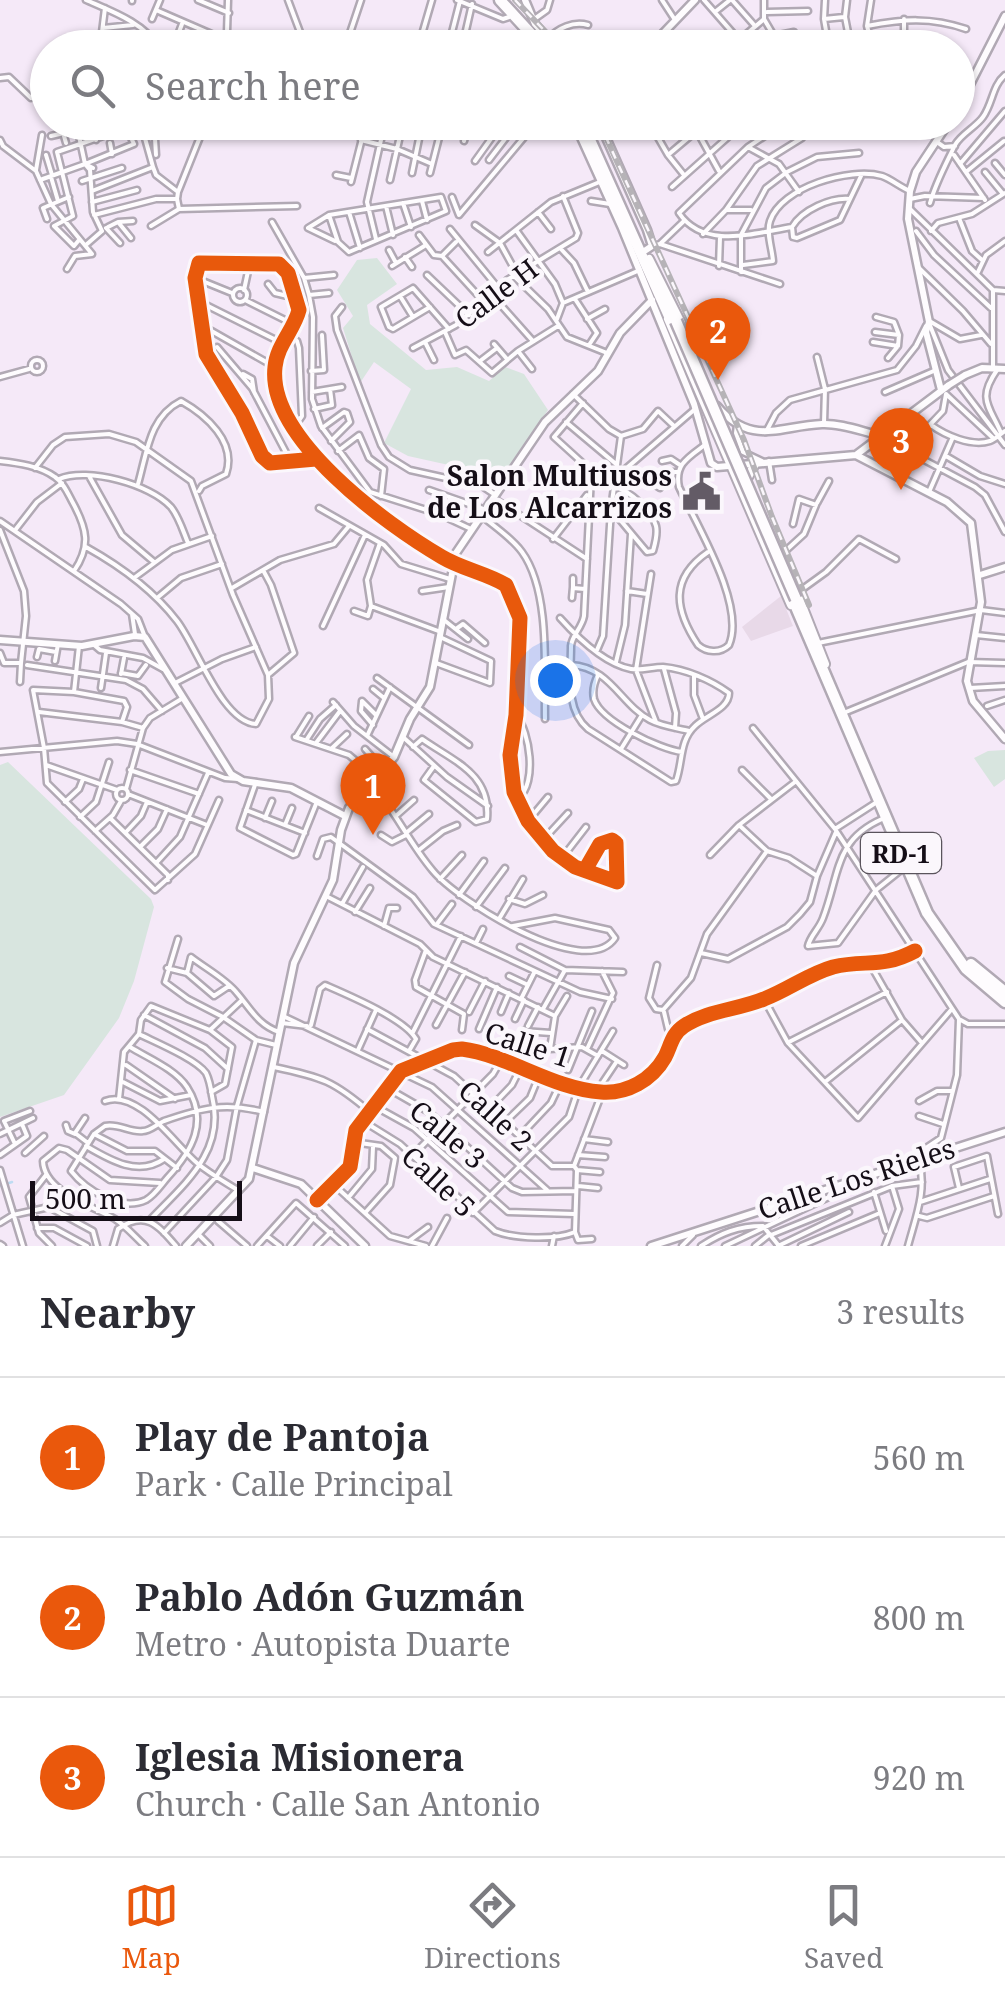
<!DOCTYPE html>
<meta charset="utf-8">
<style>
body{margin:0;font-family:"Noto Serif",serif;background:#f7f7f7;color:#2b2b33}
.scale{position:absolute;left:30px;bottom:25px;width:212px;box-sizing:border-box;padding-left:10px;border:5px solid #150e17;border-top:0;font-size:28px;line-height:35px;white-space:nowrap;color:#150e17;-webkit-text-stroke:8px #fbf7fc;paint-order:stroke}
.you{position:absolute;left:555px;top:680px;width:35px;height:35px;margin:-25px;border:8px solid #fff;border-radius:50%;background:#1a73e8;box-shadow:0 0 0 15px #1a73e833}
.badge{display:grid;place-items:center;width:65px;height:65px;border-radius:50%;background:#ea580c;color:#fff;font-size:32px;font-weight:700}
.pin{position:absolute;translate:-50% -82px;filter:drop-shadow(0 2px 5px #0008)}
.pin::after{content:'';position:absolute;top:52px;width:35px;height:30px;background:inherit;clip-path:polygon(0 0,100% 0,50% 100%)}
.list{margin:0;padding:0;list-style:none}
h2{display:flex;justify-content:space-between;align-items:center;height:130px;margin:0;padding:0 40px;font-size:42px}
h2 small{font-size:32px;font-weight:400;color:#7c7c81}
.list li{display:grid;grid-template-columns:65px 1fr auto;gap:30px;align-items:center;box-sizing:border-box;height:160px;padding:0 40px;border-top:2px solid #e1e1e2}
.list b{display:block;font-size:38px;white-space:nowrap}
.list p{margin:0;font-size:32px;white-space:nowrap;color:#7c7c81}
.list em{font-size:32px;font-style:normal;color:#7c7c81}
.icon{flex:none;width:55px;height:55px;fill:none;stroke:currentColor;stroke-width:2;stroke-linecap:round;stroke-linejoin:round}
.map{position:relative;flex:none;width:1005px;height:1246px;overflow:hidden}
.search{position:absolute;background:#fff;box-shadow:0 2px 8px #0004;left:30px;right:30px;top:30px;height:110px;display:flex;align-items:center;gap:25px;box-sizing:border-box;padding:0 35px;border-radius:55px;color:#7c7c81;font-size:38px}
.sheet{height:610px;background:#fff}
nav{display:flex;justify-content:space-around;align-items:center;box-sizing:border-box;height:140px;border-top:2px solid #e1e1e2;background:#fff;font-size:28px;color:#7c7c81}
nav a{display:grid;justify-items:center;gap:5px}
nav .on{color:#ea580c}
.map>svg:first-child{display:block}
</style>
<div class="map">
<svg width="1005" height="1246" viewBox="0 0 1005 1246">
<rect width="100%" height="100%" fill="#f5e9f8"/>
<!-- industrial -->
<path fill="#e8d9e8" d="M781 596 793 626 751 641 742 627Z"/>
<!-- green -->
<path fill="#d8e5df" d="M377 258 397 284 367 305 370 324 426 370 457 367 489 381 505 367 524 374 548 410 503 477 408 456 384 443 411 389 374 362 360 383 343 328 353 316 337 290 357 260Z
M1005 750V779L994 787 974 758 988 751Z
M8 762 151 899 154 907 134 981 119 1018 64 1095 0 1117V765Z"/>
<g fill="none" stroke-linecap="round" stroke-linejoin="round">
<!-- stream -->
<path stroke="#bedcf2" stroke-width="2.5" d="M0 1186 12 1182"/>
<defs>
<path id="street" d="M86 0C111 11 145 23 159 48
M198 0 229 13
M288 0 306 48
M361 0 350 33 357 45 364 48
M457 0 503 19 509 17
M662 0 675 20
M704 0 739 40
M732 0 755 26
M764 0V19L781 48
M825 0 824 19 829 48
M847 0 845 17 851 48
M871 0 867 26 873 48
M132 1V0
M156 10 223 39
M715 12 730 0
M767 12 808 11
M152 19 160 0
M824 19 844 17
M533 20 547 10 550 0
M867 26C903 19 931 17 966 29
M103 28 133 25
M548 39C558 28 573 21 588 25
M100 48 105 8
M127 48 129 39 150 44
M173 48 182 24
M220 48 227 32 228 0
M418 48 432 0
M448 48 460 1
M462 48 472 4
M506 48 523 32
M730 48 764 19
M761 48 774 36 794 32 802 48
M898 48 904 43V19
M0 78 9 77 31 98
M60 122 66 143
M76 122 85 164 90 170 93 212 102 231
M89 122 96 140
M106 122 109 134
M154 122 156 155
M166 122 169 135
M649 122 668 155 684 175
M692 122 719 171
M786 122 748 147 679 213C704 250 754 233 792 227
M831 122C858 131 876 138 901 122
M141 124 153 167
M427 124V122
M142 127 162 122
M64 131 89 122
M656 135 672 122
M51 136 64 133
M0 140 3 146 36 171 51 204 92 254 75 256 67 269
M361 140 397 149 432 164
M464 141 469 122
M937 142 944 147 955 146
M110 143 112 154
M748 147 779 164 799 192
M46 155 52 175
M668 155 707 122
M954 155 985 200
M489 160 518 122
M475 161 503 122
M995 163 1005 175
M85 164 134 144 127 129
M960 164 1005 111
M36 170 42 135
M966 172 1004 141
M985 172 1003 194
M412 173 421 129
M430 173 443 122
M336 175 351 178
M51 177 58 201
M40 180 85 164 93 168
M390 180 402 127
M82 181 122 168
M351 182 366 123
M672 187 745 122
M92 191 153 167 156 175 178 192 177 199H156L94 215
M178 192 206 122
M452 197 459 215 531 129 528 122
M910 199 925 196 984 198
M422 201 427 220
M591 201 610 204
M92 202 137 190
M403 203 411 227
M930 203C936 182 946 164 955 145 961 134 976 127 983 117 993 103 992 86 1005 75
M386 206 393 235
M179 209 297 206
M910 209 993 290
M726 210H751
M349 212 360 248
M538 212 551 229
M959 218 972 251 982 260
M47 219 43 208 69 197
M118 222 133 221
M272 222 304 278 309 295 313 317 312 399 321 426 370 492 439 514 471 529
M475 225 500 243 517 274
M151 226 179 209 177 199
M108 227 118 222 131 238
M792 227 793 237 797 238 840 220 861 176
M792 227C802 210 831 197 850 199
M106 228 120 243
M308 228 329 215 441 197 446 211 349 252 338 242 329 215
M308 228 335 241
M450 229 499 289
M516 230 555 284 563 303 557 319
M916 231 934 255 991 308
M931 231 938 223 972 214 1005 193
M703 234 726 210 757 166 802 138
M419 235 434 255 442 256 484 302
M376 239 367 202 385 122
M79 240 74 246 54 226 73 216 57 152 141 123
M87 244 102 231
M660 244 684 221
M652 246 660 244 780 284
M560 248 574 263 588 292
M389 250 396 263
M488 252 551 202 602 181
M442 256 456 242
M405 257 412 267
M743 265 773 261C772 248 766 233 770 221 781 187 850 167 882 176 891 179 900 187 910 191
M392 266 426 245
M719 266 720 237
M919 268 963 311 991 344
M741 272V235L766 188 787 172 817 157 859 153
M977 274 986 255 1005 241
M427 275 469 315
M514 276 548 309 567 337 607 353
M195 278 232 293
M304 278 334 275
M268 284 275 293 296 298
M233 295a7 7 0 1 1 14 0a7 7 0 1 1-14 0Z
M244 290 250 262
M993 290V367
M993 290 1005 291
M309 295 329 293
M492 295 532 340
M400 296 413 317
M575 299 597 333 589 345
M198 301 282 343
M247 301 293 324
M563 303 640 270
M342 307 335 316 337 330 381 445 389 457 410 470 482 486 494 494
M430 307 393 329 389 327 381 307 413 288 449 329
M876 317 894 322 899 335 898 346 888 358
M587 319 605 309
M931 322 960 339 981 335
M929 323 948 370 1005 445
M201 325 275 367
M445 332 455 355 466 350 492 373 518 351 558 326
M875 332 899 335
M287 335 297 341 299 348 302 416 295 426
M425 342 434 360
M873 342 898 346
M494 344 507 359
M217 347 252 388 291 462
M413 348 456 325 507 280 576 238 578 233 563 196
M518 351 532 369
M817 357 825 389 824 423
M31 366a6 6 0 1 1 12 0a6 6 0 1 1-12 0Z
M480 361 497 348
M997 370C977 399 989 405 1001 433
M311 371 324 370 322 335
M243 374 252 379 254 392
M0 377 29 369
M312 392 342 387
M885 392 936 370
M573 394 609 429 621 436 643 429 658 411 674 426
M946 394 993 438
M314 409 332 405 330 389
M566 422 616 464
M737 425 736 433 743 452 762 461
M931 425C945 435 971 447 990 441 996 439 1000 434 1005 431
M322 428 344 412 347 413 350 422 331 441
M766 432 776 413 790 400 897 370 916 346 926 326
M883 438 975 487 985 495 1005 532
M706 444C689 457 674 464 679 487 697 526 746 605 729 645 720 654 706 652 698 645 674 609 670 578 708 552
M338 451 359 435 369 458 384 469 381 496
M946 456 980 476 1005 484
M316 459 270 463 262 456 242 413 206 354 195 278 199 263 279 264 288 273 299 310C294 330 277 345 275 367 267 438 387 525 442 557 462 569 486 573 506 585L520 618 516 715 510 755 514 792 528 821 553 851 575 867 617 882 616 843 612 840 600 844 585 870
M0 461C18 463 40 466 55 477 64 483 68 494 73 503 87 529 91 546 74 571
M662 461 671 459 680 465
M769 461 772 480
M35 468 53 445 65 437 109 434 136 442 191 481 233 595 268 675 269 699 256 724C222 722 197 647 177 621 154 591 120 566 86 547
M89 476 122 535 154 562
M902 477 924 431 943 411 946 394
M615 478 694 410
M59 479C88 467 150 484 171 507 179 517 183 531 188 543
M651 482 660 488 671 472H677
M138 484C147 453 149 417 181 401 206 415 237 442 226 474L202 486 199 491
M429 490 486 510
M929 492 953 437
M495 499 587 559
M817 503 829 481
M319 508 384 545 401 564 450 579
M611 509 647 552 653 551C655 544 658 534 656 526 651 509 629 491 614 486
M482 516C495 527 512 538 522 552 551 592 544 672 545 719
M0 521 121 604 138 619 145 637
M16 529 37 502 62 483
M0 530 24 591 26 616 21 663
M553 539 587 495
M781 555 804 534 816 505 799 499 793 524
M263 570 271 585 294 653 268 675
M134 578 172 550 212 536
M573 578V588L585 589
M232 588 280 560 334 544 349 526
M422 591 449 587
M627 591 647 594
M797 593 826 572 859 539 896 559
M157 598 181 578 222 564
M572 598 573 587
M371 606 441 632
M371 606 367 580 380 543
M354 611 368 616 371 606
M132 614 135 634
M560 618C577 637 605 664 631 669 641 671 652 667 663 667 686 669 711 680 729 693 729 709 706 715 695 726 679 741 683 762 676 781L671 782 588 729C565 710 571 674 571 646 572 635 582 628 584 616L591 476 587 467 554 437 583 403
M444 620 468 639
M323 626 365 535
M456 629 463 624 485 643
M976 635 1005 638
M818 643 981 610 1005 613
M93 644 100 650 143 658 163 669
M79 646 74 692 124 701 127 707 122 722
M597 650 603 636 611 509 621 436
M0 653 4 663H21L20 682
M37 657 39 649 56 652
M55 661 58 644
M616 662 625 625 631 534
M436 663 490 683 491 661 440 637
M27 665 126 680 143 689 162 711
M571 665C610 667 621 705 650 720 661 726 677 728 689 731
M664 669 676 713 675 728
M636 670 651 574
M636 670 656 722
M121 673 138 676 146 665
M121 674 124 658
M598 675C594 683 592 690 594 699 601 721 659 749 682 752
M694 676V695L703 719
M377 678 469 745
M175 683 222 659 256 647
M101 688 106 653
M970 688 1005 686
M373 689 384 698
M74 692 33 690 44 748 47 783 155 890 195 854 219 800
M362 701 361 711 373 725
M362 701 376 715
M333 702 354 726 394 757
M987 706 1005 700
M39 712 122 722 143 728
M846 712 968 662 1005 663
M516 715C530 732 537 783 519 797
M753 728 835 829 959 1019 968 1024H1005
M367 736 390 687
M295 737 349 755 376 778
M296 737 309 716
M403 737 447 777 488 806
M307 739 320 719 336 705
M316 743 340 711
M413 747 422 739C455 762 491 774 487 819L476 822 424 780 434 766
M331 749 347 734
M365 749 384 770
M621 749 642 715
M0 752 117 741 137 744 225 778 238 779
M46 765 117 790
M130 770 199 794
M742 770 770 798
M256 782 240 828 293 855 296 854 316 804
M371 783C395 810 409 843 433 871 457 900 585 982 615 938L609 930 555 918 513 926
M116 794a6 6 0 1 1 12 0a6 6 0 1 1-12 0Z
M126 789 143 728 150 718 183 698
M128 794 207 825
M65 802 79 789 83 779
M246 810 305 833
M397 815 414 800
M80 817 96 802 109 762
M110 818 168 875V880
M265 818 272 801
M882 819C834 840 840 874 823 918 819 929 810 936 808 946L838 943 876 890 906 866
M528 821 548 797
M285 825 292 808
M739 825 767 851 789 858 817 876
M835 829 877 802
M95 831 113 815 121 801
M127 831 141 816 147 802
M406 833 429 814
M381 835 392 842 406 835
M543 840 568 813
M141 846 158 829 167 809
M419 850 443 831 457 825
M710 855 739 825 795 782
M317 856 323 839 331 837 413 897 434 924 580 992 612 999
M562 858 586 827
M157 862 180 837 208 773
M440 879 462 855
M459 895 484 861
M326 896 420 944 433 957 555 1016
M509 899 525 904 543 895
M342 904 363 867
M476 907 505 868
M355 912 370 888
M499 919 523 879
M437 924 452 904
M384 926 389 908H397
M178 939 165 982 188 999 223 1017 256 1040 276 1045
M476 943 483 929
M520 947 565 970 623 972
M426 950 415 980 416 987 464 1014 462 1030
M701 953 728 959 787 927 800 914 810 902 817 876 836 832
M870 964 902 1020 922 1043
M657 965 649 998 656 1009 663 1010 691 978 707 934 767 851
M167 968 187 973 214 996 229 986
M187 973 191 957C205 968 226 979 237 993 250 1008 258 1025 279 1032
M509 976 528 985
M567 996 555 1016 550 1049 582 1047 598 1056
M521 999 535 971
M764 999 788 1043 858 1118 951 1010
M543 1009 565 970
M469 1012 485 981
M501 1012 509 993
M664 1012 668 1029 674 1034
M144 1015 205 1048 228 1069
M283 1016 432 1087 547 1190
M515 1019 524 1000
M282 1023 307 1026
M311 1025 320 989 325 985C348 995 405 1019 416 1039L409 1051
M436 1025 465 972
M528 1026 538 1007
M367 1029 454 1076 552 1166H574
M479 1029 497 987
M210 1030 241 1001
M413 1032 461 936
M139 1034C155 1042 196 1059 206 1073 209 1079 211 1089 212 1096 226 1152 184 1184 149 1221
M789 1042 887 992
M130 1047C148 1058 175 1069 187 1087 209 1121 192 1151 168 1177 161 1185 155 1195 146 1200 121 1212 86 1190 71 1171L94 1134 105 1126C119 1123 130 1133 143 1131 150 1131 157 1124 164 1121 201 1108 225 1102 264 1112
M515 1047 523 1031 551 1033
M588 1047 613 993 602 971
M358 1050 376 1010
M602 1051 624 1065
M126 1065 175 1099
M274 1067C322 1077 334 1081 371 1113
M568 1070 592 1011
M123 1082 160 1101 191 1095
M825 1082 902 1020
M389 1089 429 1112 512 1188 522 1192 576 1191
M119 1099 124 1052 139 1034 141 1020 151 1006 210 1030 232 1047 225 1084 211 1092
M105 1101C138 1088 176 1146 197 1163 209 1173 223 1181 236 1189
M919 1101 937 1091H953
M376 1107 414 1128 508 1212 574 1214
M490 1108 512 1085 520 1069
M919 1116 943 1124
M85 1118 75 1133 88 1143
M363 1121 400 1144 495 1231C515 1239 556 1240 575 1232
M504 1123 530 1098 539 1076
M66 1125 68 1131 75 1134
M0 1134 33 1118
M94 1134 127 1151H155L177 1168
M519 1137 551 1103 561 1082
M584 1139 608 1142
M353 1142 381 1146 395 1158 390 1185 365 1213
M15 1144 4 1121 30 1111
M86 1146C110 1160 138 1177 164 1159
M25 1153 44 1136
M0 1155 27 1136 22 1124
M413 1155 493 1074 500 1062
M578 1155 605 1157
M905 1162 941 1138 957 1075 959 1019
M0 1170 23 1246
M577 1170 600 1172
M46 1175 29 1197 39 1233 52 1246
M333 1184 390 1236 426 1246
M578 1186 598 1188
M959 1188 954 1167 987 1156 998 1214
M874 1192 886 1231
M348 1198 372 1169 373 1147
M318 1199 350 1167 356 1130 401 1071 453 1050 462 1049C508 1055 553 1089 601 1092 627 1094 652 1080 665 1057 671 1045 672 1034 684 1026 708 1010 738 1010 764 999 788 990 808 974 833 967 866 959 881 969 915 951
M920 1202 990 1179
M473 1213 569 1117 579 1087 613 1031
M919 1216 927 1218 994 1196
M218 1221 247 1246
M0 1223 13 1215 49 1207 93 1231 97 1246
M37 1228H54L87 1246
M575 1232 577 1170 574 1166 602 1093 603 1082 617 1061
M575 1232 578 1240 592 1239
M164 1233 216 1177 227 1160 237 1106 256 1040
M198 1234 210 1246
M771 1235 892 1186 922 1182
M267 1236 280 1246
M409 1241 428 1227
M0 1244 3 1246
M113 1246 118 1229C145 1210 157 1224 176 1246
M145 1246C135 1237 126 1226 115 1219 93 1206 44 1192 43 1161L59 1148 67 1150 110 1180 160 1183
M257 1246 296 1203 345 1246
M290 1246 314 1217
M317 1246 331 1232
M432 1246 447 1218
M552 1246 554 1236
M682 1246 693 1235
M701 1246C721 1233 738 1226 763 1226L779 1246
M725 1246 829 1197
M755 1246 770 1234
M778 1246 849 1212
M801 1246 880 1213
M885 1246 899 1209 892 1186
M908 1246C916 1216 927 1190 919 1160"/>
<path id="secondary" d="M525 0 535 24 556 48
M649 48 695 0
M958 108 1005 16
M574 122 622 228 694 404 711 463 717 467 856 455 949 385
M599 122 647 230 652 246 646 250
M965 375 982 368 1005 369
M941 390 926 332 929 322 908 219 910 191 916 172 949 122
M717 406C752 447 778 426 822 424 840 423 861 431 878 435
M856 455 947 502 971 523 981 602 967 681 973 701 1005 739
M980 575 1005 567
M0 640 82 646 134 636 145 637 231 774 243 781 291 788 345 816
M253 1168 301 1184 365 1246
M186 1246 249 1179 294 963 333 880 341 830 349 808 394 757 410 719 430 687 456 553 545 422 598 371 620 333 652 300
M651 1246 1005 1132"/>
<path id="primary" d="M649 259 681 323
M668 319 791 605
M748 477 756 462
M797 593 825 664"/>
<path id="highway" d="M500 0 544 48
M582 122 672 323
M793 600 927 913 966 969 1005 1002
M971 964 1005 992"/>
</defs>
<!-- street casing -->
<use href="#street" stroke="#b1a9b4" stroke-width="9"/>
<!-- secondary casing -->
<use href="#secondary" stroke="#b1a9b4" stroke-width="11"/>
<!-- primary casing -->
<use href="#primary" stroke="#b1a9b4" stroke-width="12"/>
<!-- highway casing -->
<use href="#highway" stroke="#b1a9b4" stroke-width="15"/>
<!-- street -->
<use href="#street" stroke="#fefcfe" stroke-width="4"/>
<!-- secondary -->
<use href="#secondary" stroke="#fefcfe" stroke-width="6"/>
<!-- primary -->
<use href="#primary" stroke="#fefcfe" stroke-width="8"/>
<!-- highway -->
<use href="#highway" stroke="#fefcfe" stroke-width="10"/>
<defs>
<path id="rail" d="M515 0 561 48
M599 122 744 440 772 517 809 605"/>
</defs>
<!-- rail casing -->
<use href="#rail" stroke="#b6b3b7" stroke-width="6"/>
<!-- rail -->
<use href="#rail" stroke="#fbf7fc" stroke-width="2.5" stroke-dasharray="8" stroke-linecap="butt"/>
<defs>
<path id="secondary-bridge" d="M949 385 965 375"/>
<path id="highway-bridge" d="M676 321 796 599"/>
</defs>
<!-- secondary-bridge casing -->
<use href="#secondary-bridge" stroke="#b1a9b4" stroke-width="11" stroke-linecap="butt"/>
<!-- highway-bridge casing -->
<use href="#highway-bridge" stroke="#b1a9b4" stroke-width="15" stroke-linecap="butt"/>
<!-- secondary-bridge -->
<use href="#secondary-bridge" stroke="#fefcfe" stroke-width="6"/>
<!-- highway-bridge -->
<use href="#highway-bridge" stroke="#fefcfe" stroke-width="10"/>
<defs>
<path id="cycleway" d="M316 459 270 463 262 456 242 413 206 354 195 278 199 263 279 264 288 273 299 310C294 330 277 345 275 367 267 438 387 525 442 557 462 569 486 573 506 585L520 618 516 715 510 755 514 792 528 821 553 851 575 867 617 882 616 843 612 840 600 844 585 870
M317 1200 350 1167 356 1130 401 1071 453 1050 462 1049C508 1055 553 1089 601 1092 627 1094 652 1080 665 1057 671 1045 672 1034 684 1026 708 1010 738 1010 764 999 788 990 808 974 833 967 866 959 881 969 915 951"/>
</defs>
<!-- cycleway casing -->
<use href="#cycleway" stroke="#fbf7fc" stroke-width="21"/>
<!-- cycleway -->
<use href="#cycleway" stroke="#e8590c" stroke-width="15"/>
</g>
<!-- icons -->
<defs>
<symbol id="civic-bare" viewBox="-9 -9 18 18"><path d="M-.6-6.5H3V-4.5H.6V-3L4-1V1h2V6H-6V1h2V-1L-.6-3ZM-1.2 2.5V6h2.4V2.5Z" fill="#635b66" stroke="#fbf7fc" stroke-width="2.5" paint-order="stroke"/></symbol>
</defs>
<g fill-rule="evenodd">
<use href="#civic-bare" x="674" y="464" width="55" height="55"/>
</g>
<g text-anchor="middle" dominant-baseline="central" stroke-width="9" stroke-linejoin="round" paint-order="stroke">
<!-- shield labels -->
<rect fill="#fbf7fc" stroke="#5a545c" stroke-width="2.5" x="861" y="833" width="80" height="40" rx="8"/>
<g font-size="25" font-weight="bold" fill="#150e17">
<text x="901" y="853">RD-1</text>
</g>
<!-- street labels -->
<g font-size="28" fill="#150e17" stroke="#fbf7fc">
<text transform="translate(496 293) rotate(-37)">Calle H</text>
<text transform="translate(528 1044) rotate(18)">Calle 1</text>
<text transform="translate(496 1115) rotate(43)">Calle 2</text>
<text transform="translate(448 1134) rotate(40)">Calle 3</text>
<text transform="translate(856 1178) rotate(-18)">Calle Los Rieles</text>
<text transform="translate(439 1181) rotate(43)">Calle 5</text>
</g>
<!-- poi labels -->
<g font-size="28" font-weight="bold" fill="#150e17" stroke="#fbf7fc" text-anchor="end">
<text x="672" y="475">Salon Multiusos<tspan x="672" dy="32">de Los Alcarrizos</tspan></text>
</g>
</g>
</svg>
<div class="scale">500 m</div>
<div class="you"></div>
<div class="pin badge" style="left:373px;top:835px">1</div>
<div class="pin badge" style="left:718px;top:380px">2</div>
<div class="pin badge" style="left:901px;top:490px">3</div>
<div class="search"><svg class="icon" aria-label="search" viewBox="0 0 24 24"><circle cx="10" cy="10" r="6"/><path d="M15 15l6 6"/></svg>Search here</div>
</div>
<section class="sheet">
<h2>Nearby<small>3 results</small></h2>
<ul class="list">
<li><span class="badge">1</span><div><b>Play de Pantoja</b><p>Park · Calle Principal</p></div><em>560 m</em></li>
<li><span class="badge">2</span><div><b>Pablo Adón Guzmán</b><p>Metro · Autopista Duarte</p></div><em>800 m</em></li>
<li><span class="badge">3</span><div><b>Iglesia Misionera</b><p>Church · Calle San Antonio</p></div><em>920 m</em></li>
</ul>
</section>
<nav>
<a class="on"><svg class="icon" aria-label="map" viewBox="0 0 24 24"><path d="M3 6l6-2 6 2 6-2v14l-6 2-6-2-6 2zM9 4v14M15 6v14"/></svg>Map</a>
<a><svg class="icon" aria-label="directions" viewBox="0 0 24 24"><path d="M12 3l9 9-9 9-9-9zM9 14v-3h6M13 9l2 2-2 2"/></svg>Directions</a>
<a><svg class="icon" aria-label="saved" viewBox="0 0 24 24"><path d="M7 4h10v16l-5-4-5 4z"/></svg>Saved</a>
</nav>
